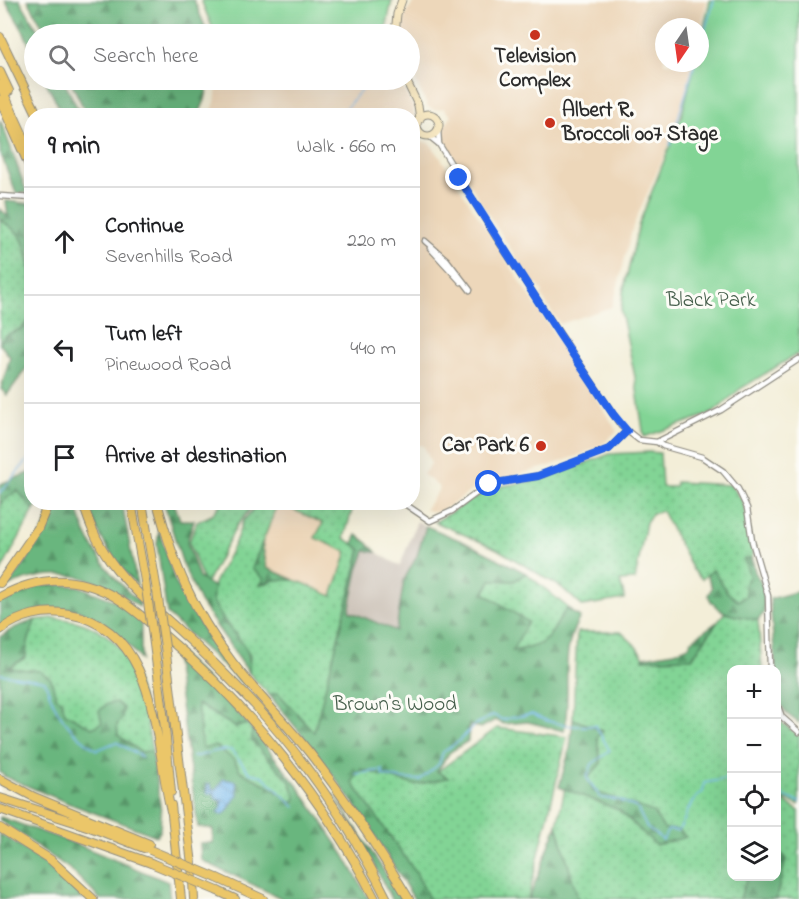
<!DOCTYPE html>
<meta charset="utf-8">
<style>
body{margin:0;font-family:"Indie Flower",sans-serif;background:#f2f2f2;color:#202124}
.controls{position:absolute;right:18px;bottom:18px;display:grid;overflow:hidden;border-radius:12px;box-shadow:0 6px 24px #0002}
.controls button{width:54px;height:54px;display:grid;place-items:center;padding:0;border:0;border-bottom:2px solid #e0e0e0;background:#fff;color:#202124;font:30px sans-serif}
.compass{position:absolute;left:655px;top:18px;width:54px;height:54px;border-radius:50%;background:#fff;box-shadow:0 6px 24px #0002;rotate:193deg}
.stop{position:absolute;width:18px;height:18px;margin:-14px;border:4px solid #2563eb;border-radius:50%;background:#fff}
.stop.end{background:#2563eb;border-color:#fff;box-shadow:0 2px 6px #0008}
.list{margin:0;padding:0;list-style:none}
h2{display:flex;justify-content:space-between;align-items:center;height:78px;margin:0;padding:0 24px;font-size:26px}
h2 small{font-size:20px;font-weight:400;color:#757577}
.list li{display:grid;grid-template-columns:39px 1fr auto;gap:18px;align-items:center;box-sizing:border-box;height:108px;padding:0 24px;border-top:2px solid #e0e0e0}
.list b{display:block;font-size:22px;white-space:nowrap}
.list p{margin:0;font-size:20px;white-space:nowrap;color:#757577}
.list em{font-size:20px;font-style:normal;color:#757577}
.icon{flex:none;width:33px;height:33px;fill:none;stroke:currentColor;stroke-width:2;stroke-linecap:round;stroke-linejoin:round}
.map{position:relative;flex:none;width:799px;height:899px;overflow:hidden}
.search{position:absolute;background:#fff;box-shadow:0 6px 24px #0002;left:24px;top:24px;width:396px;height:66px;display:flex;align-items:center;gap:15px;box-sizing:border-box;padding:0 21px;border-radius:33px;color:#757577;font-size:22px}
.panel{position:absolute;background:#fff;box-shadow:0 6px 24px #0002;left:24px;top:108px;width:396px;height:402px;border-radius:24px}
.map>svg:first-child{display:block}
</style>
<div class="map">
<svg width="799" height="899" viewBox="0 0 799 899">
<defs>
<pattern id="grass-dots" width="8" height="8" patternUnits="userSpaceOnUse" patternTransform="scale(1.5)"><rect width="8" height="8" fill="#82d495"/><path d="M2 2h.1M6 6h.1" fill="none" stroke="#70b681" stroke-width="1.8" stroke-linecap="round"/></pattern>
<pattern id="forest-firs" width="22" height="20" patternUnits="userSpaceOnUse" patternTransform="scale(1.5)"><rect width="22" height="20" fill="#69b67e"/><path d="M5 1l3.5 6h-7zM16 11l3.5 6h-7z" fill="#579467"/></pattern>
<pattern id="water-waves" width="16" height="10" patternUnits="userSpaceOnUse" patternTransform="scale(1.5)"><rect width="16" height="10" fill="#78baed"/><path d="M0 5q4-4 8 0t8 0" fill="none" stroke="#6397c0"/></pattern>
</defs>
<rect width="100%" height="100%" fill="#fdfcf7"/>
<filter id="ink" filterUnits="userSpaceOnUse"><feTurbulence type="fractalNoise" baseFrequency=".0167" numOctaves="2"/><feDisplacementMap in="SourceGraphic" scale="12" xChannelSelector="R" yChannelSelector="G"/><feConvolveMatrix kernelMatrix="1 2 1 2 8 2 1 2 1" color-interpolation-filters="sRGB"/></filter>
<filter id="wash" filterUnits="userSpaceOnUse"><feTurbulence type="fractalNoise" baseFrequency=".008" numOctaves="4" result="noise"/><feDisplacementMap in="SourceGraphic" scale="24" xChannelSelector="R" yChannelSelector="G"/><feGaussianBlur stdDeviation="1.35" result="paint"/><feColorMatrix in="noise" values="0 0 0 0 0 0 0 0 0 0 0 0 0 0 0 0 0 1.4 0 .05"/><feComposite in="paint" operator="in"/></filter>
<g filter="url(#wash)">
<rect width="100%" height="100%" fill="#f3eed8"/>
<!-- built -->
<path fill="#edd7ba" d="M415 0H707L700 33V27H664V63H693L681 117 633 226 616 293 611 307 560 324 541 296 543 292 537 284 533 283 486 211 444 140 445 126 451 116 444 108 434 110 428 107 410 69V34H402L405 16Z
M218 80H398L414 108V119L413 124 412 116H210L215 102Z
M421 142H426L430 144 438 154 617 431 603 444 582 454 550 466 479 485 457 501 438 513 425 510 440 488 423 474 431 464 424 446 413 444V146Z
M280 504 323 523 347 552 332 596 267 568 262 543 274 511Z"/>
<!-- industrial -->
<path fill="#ccc2b8" d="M417 521 426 526 417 556 404 580 396 631 349 611 358 570 365 551 376 552 400 566Z"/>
<!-- grass -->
<path fill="url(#grass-dots)" stroke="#568060" stroke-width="1.5" d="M0 220C8 224 19 229 23 237 29 250 36 303 30 317 24 332 8 331 0 344Z
M649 452 660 453 662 487H675L676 482 731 485 743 502 752 547V558L744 559 750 578 745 583 746 596 738 601 727 592 713 570 702 579 693 570 662 511 652 514 646 522 635 580 620 581 625 599 582 606 561 587 497 549 435 522 491 488 538 480 610 454Z
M17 489 34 510 0 573V504Z
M221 503H255L237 525 205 586 189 542 197 522 212 515Z
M259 503H278L252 569 264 579 261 584C267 585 269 581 275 580 294 575 314 589 332 596L347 552 315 538 323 523 287 507 291 503H354L344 538 361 549 314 733 278 693 269 695 249 673 250 655 237 636 208 602 215 581 234 545 243 521Z
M526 573 572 611 566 609C546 641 552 645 511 651L484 594 491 580 514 581Z
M724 613 758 620 762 669 732 670V876L748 877 741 899H578L557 825 565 788 619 810 656 845 679 830 664 829 653 812 593 791 588 778 601 763 597 737 603 731 573 719 577 632H621L634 644 644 657 643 659 692 658Z
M53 618C135 623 140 686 152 751L140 752 118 735 117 725 122 718 92 728 65 713 61 700 8 668 26 657C25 644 32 633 35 620Z
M197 704 235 727 248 724 252 729V741L289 780 297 797 293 804 267 785 241 772 234 760 202 748Z
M777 719 799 736V805L777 797 799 811V899H776L786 858 777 850Z
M497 728 567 737 528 899H429L416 873 352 783 360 769 415 785 447 778 437 772Z"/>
<!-- forest -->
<path fill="url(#forest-firs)" stroke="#4a7054" stroke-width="1.5" d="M5 0H20L40 34H34V57L24 32Z
M28 0H194L208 34H47Z
M45 80H63L81 115H63Z
M70 80H209L205 100 198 116 87 115Z
M0 120 4 129 27 193H16L0 152Z
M6 201 31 204V275C25 246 28 236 0 220V209L8 216Z
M31 315V362L7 395 1 389 10 357 0 344 4 336 24 328Z
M31 472 32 502 38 503 34 510 17 490 0 504V484Z
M55 503H76C85 544 109 575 140 603L139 607C95 574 56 564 4 588 24 573 46 526 55 503Z
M86 503H122L137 585C111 560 99 536 86 503Z
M164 503H174L180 520H194L187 542 199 578 214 587 212 600C218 610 223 621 231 630 245 647 251 648 249 673L200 602 183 565Z
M426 526 471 545 526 573 514 581 491 580 484 593 528 622 512 651C550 646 547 639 566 609L580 617C557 655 573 690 564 731L528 722 504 724 495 720 481 728 469 725 468 741 450 752 437 771 448 778 415 785 361 769 352 782 416 873 429 899H414L360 812 313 748 269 695 278 693 314 732 361 550 353 543 357 535 370 545 376 552 365 551 358 570 349 611 396 631 404 580 417 556Z
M159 530 175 582 205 632 248 686 244 685 167 614 157 545Z
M262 543 267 568 294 580H274L260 585 264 579 252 569Z
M752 558 755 572 764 588V613L758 620C740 616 716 616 708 595L712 588 707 575 713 570 727 592 738 601 746 596 745 583 750 577 744 559Z
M54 585 78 586 116 601 141 621V660C123 637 92 605 59 610 40 613 19 621 0 626V602L29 587Z
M799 591V723L787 714 778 700 770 599Z
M35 620C32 633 25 644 26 657L9 668 40 671 51 679 56 697 61 700 65 713 92 728 102 723 99 711 107 704 116 702 123 708 122 718 117 725 118 735 140 752 152 751 161 811 160 832 156 836 68 803 4 776 0 772V637L14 628Z
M717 622 692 658 643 659 644 657 675 652 689 646 691 641Z
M173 647 209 681 248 724 235 727 197 704 202 748 216 746 234 760 241 772 267 785 294 803 296 797 289 780 252 741V729L300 789 344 855 369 899H283L201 860 200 843H213V829L198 827Z
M573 719 603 731 597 737 601 763 588 778 593 791 653 812 664 829 679 830 686 837 656 845 619 810 559 787 570 748Z
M334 794 402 899H391L374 864Z
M0 817 81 846 168 882 170 899H100L71 870 0 820Z
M557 825 578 899H529Z
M0 834C30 851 60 873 83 899H0Z
M777 850 786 858 776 899H740L747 877 776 876Z"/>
<!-- park -->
<path fill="#82d495" stroke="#568060" stroke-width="1.5" d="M201 0H392L385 34H215Z
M710 0H799V353L740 389 713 413 644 437 635 377 621 311 623 293 639 224 681 118 695 63H700V45Z"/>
<!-- water -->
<path fill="url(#water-waves)" stroke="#52728c" stroke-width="1.5" d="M223 779 236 781 238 795C231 802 230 810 223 815L217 812 221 809 222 801 215 798 214 793 207 794V784H210L212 789 216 790Z"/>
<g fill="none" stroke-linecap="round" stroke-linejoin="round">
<!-- stream -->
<path stroke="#78baed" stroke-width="1.5" d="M700 46 714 0
M339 116 370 80
M670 145 695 63
M0 493 32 455
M0 674 45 681C55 713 69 732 97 750L116 742 142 757
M193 757C206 755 218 748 231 750L250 773 263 776 295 807
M356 774 383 770 382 775 401 779 420 780 439 764 443 752 459 741 475 725 493 715 503 720C513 716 522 717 532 714 547 723 577 729 595 725L610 751 592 764 587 778 601 798 619 800 637 808 647 828 663 840 668 830 678 831C690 814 684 806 703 792L704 783 732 778
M776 793 799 802"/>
</g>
</g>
<g filter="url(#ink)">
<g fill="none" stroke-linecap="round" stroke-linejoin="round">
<defs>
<path id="street" d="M438 129 439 144
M412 132 418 128
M429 136 439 144 495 236 621 426 639 440 657 442 663 446 702 457 723 471 738 489 747 508 752 541 768 596 770 670
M412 140 422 134
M0 196 32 198
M425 241 447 260 470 290
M430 248 461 282
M657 442 721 410 799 359
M402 502 430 521 452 511 489 484 538 476 609 449 627 431
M776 701 782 717 799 732"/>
<path id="secondary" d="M395 34 397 14 402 0
M406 80 418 105 420 119
M417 125a11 11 0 1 1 22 0a11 11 0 1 1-22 0Z"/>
<path id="highway" d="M0 37 38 116
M0 72 9 91
M0 85 32 155
M0 100 32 172
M83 502C99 564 138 593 183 634 208 656 231 680 254 704 307 762 352 829 387 899
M131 502 145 581
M142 502 157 591
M157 502C174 566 192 609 232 662 256 693 284 721 309 752 346 799 378 848 409 899
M0 583 38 528 49 502
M0 597C27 582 57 576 87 585 117 593 140 615 163 634 249 706 324 799 375 899
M0 630C20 615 45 609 69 614 159 630 154 742 171 811
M154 644 165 728 171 792
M166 654 192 864 194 899
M0 779 34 797 149 844
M0 798 90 827 144 848
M171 805 181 899
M0 809 151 863
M0 828 51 860 93 899
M217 878 263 899
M218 891 235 899"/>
</defs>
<!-- street casing -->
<use href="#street" stroke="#8f8c82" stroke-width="7"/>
<!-- secondary casing -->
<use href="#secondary" stroke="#8f8c82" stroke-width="9"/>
<!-- highway casing -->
<use href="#highway" stroke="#8f8c82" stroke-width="10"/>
<!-- street -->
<use href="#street" stroke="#fff" stroke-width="4.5"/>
<!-- secondary -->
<use href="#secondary" stroke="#f7e8c3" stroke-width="7"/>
<!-- highway -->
<use href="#highway" stroke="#ebc669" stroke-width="8"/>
<defs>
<path id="highway-bridge" d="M145 581 154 644
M157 591 166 654
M150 850 217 878
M151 863 218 891"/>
</defs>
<!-- highway-bridge casing -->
<use href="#highway-bridge" stroke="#8f8c82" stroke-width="10" stroke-linecap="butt"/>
<!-- highway-bridge -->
<use href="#highway-bridge" stroke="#ebc669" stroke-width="8"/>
</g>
</g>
<g fill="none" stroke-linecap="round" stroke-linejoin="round" filter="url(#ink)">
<!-- route -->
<path stroke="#2563eb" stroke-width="8" d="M459 178 559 334 613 414 627 431 609 449 538 476 489 484"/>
</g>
<!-- markers -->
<g fill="#c8321e" stroke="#fdfcf7" stroke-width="2">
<circle cx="535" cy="35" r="6"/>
<circle cx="550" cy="123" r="6"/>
<circle cx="541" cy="446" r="6"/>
</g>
<g text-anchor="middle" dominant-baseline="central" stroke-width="6" stroke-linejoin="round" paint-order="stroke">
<!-- poi labels -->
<g font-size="21" font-weight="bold" fill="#2b2b2b" stroke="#fdfcf7">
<text x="535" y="57">Television<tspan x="535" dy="24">Complex</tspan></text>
<text x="562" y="111" text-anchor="start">Albert R.<tspan x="562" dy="24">Broccoli 007 Stage</tspan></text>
<text x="529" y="446" text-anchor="end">Car Park 6</text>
</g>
<!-- park labels -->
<g font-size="21" fill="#455e4b" stroke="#fdfcf7">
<text x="711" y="301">Black Park</text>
<text x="395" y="705">Brown's Wood</text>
</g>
</g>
</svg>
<div class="controls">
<button>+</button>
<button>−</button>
<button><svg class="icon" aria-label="locate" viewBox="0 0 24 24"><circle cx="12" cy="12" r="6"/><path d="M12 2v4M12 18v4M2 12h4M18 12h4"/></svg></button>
<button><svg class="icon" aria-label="layers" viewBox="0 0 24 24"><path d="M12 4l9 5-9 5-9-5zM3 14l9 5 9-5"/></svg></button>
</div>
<svg class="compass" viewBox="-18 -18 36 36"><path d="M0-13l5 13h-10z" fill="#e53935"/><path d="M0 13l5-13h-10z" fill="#757577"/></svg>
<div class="stop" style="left:489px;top:484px"></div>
<div class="stop end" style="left:459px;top:178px"></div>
<div class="search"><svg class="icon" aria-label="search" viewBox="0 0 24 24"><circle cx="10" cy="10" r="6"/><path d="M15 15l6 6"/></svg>Search here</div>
<section class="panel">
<h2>9 min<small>Walk · 660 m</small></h2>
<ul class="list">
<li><svg class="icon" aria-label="ahead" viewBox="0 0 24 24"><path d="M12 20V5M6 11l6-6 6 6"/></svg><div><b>Continue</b><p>Sevenhills Road</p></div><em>220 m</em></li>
<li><svg class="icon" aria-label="left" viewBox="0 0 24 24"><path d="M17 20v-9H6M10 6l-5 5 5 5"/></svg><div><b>Turn left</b><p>Pinewood Road</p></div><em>440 m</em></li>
<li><svg class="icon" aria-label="arrive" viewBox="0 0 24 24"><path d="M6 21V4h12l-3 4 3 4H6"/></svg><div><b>Arrive at destination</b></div></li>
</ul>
</section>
</div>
